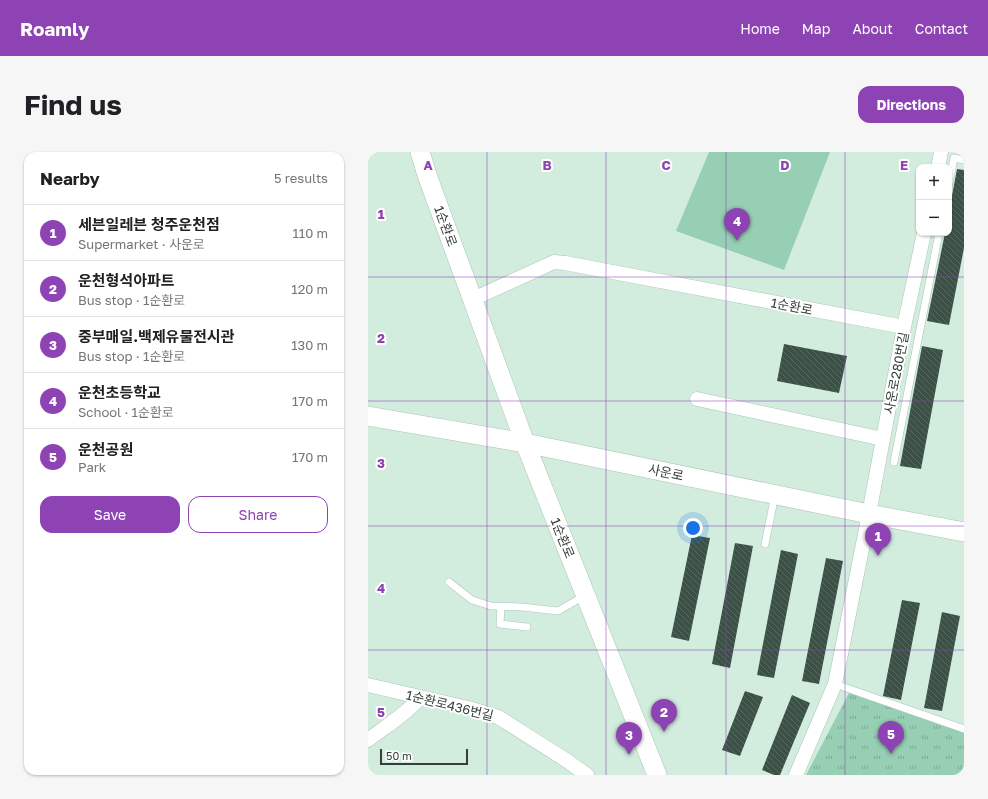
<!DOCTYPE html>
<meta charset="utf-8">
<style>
body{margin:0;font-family:"Golos Text","Noto Sans KR",sans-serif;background:#f6f6f6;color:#202124}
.controls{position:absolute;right:12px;top:12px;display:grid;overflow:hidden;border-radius:8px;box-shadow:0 1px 3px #0004}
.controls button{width:36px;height:36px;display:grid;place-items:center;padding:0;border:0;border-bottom:1px solid #e0e0e0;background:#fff;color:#202124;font:20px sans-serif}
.scale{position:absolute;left:12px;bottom:10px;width:88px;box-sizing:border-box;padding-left:4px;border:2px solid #343f39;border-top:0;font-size:11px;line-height:14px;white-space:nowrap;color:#343f39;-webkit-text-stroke:3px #fff;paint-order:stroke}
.you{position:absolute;left:325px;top:376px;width:14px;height:14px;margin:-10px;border:3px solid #fff;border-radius:50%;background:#1a73e8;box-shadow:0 0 0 6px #1a73e833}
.badge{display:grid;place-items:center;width:26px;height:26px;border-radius:50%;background:#8e43b4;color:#fff;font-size:13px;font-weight:700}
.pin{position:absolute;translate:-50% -33px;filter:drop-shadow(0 1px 2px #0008)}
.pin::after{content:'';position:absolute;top:21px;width:14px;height:12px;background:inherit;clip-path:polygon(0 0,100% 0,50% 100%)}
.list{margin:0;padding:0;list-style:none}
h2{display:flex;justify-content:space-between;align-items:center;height:52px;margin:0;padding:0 16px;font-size:17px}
h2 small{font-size:13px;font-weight:400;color:#757577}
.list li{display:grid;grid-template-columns:26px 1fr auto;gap:12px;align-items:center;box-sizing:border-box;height:56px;padding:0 16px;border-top:1px solid #e0e0e0}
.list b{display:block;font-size:15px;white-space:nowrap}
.list p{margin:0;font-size:13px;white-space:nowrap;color:#757577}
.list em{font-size:13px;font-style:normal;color:#757577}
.actions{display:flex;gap:8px;padding:12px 16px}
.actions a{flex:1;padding:9px 0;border:1px solid #8e43b4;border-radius:12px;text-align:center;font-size:14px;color:#8e43b4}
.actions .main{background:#8e43b4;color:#fff}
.map{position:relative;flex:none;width:596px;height:623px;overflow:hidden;border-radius:12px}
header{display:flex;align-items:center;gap:24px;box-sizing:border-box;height:56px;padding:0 20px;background:#8e43b4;color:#fff}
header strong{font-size:19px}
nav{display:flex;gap:22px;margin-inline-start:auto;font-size:14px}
.intro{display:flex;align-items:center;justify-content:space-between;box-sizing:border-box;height:96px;padding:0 24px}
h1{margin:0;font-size:28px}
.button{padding:10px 18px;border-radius:12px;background:#8e43b4;color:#fff;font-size:14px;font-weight:700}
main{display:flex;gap:24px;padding:0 24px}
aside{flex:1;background:#fff;border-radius:12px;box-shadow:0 1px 3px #0004}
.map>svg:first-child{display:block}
</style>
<header>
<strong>Roamly</strong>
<nav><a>Home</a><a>Map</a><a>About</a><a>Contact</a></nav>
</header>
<div class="intro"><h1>Find us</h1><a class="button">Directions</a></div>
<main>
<aside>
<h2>Nearby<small>5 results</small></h2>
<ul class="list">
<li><span class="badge">1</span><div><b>세븐일레븐 청주운천점</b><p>Supermarket · 사운로</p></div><em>110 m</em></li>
<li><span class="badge">2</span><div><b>운천형석아파트</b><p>Bus stop · 1순환로</p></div><em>120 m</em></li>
<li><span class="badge">3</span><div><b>중부매일.백제유물전시관</b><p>Bus stop · 1순환로</p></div><em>130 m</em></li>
<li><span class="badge">4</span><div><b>운천초등학교</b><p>School · 1순환로</p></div><em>170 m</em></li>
<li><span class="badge">5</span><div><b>운천공원</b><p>Park</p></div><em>170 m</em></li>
</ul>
<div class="actions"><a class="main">Save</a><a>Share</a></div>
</aside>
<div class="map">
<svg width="596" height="623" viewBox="0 0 596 623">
<defs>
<pattern id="park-tufts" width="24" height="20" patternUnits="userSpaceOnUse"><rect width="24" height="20" fill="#96cfb3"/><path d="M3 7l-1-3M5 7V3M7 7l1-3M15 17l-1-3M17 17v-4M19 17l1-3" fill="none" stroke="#7ba993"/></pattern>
<pattern id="building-back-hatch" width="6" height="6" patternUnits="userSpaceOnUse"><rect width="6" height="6" fill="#3b5146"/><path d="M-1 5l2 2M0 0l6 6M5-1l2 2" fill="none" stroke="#56685f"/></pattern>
</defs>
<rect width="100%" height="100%" fill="#d2ecde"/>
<!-- grass -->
<path fill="#96cfb3" d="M341 0H462L416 118 308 79Z"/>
<!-- park -->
<path fill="url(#park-tufts)" d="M481 541 596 581V623H438Z"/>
<!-- building -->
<path fill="url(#building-back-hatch)" d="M589 17 596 18V96L581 173 559 169 577 81H581V60Z
M416 192 479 204 471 241 409 229Z
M554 194 575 198 553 317 532 314Z
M324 383 342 386 321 489 303 485Z
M367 391 385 394 362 516 344 512Z
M413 398 430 402 406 526 389 523Z
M458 406 475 409 451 532 434 529Z
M534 448 552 451 533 548 515 544Z
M574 460 592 464 574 559 556 556Z
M377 539 395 545 372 604 354 598Z
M424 543 442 551 412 623H406L394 618Z"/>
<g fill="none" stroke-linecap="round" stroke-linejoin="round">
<defs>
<path id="lane" d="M581 31 586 6 596 8
M526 310 571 81
M397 392 407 343
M81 430 104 448 123 454 154 455 190 459 218 443
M133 455 132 472 159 475
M467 532 596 577"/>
<path id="street" d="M570 15 573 0
M105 147 186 110 197 111 536 175
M329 247 515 287
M0 533 100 556 130 565 198 608 219 623
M0 588C18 574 37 563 52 546
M428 623 467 532 501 362 536 175 556 81"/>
<path id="secondary" d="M52 0 59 23 157 291 289 623
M0 264 157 291 501 362 596 380"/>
</defs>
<!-- lane casing -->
<use href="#lane" stroke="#abc5b7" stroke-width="8"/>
<!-- street casing -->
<use href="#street" stroke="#abc5b7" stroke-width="15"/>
<!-- secondary casing -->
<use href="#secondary" stroke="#abc5b7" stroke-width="20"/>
<!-- lane -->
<use href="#lane" stroke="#fff" stroke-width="7"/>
<!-- street -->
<use href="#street" stroke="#fff" stroke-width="14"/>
<!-- secondary -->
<use href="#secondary" stroke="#fff" stroke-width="19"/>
</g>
<!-- grid -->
<path fill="none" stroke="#8e43b4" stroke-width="1" stroke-opacity="0.55" d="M119 0V623M238 0V623M358 0V623M477 0V623M0 125H596M0 249H596M0 374H596M0 498H596"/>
<g text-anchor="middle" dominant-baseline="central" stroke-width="4" stroke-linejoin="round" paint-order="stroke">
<!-- street labels -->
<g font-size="13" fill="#343f39" stroke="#fff">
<text transform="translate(78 74) rotate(70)">1순환로</text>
<text transform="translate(424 154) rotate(11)">1순환로</text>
<text transform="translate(528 221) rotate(-79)">사운로280번길</text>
<text transform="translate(298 320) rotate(12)">사운로</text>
<text transform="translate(195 386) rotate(68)">1순환로</text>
<text transform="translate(82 553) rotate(14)">1순환로436번길</text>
</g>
</g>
<g font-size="13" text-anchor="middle" font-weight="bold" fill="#8e43b4" stroke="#fff" stroke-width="4" stroke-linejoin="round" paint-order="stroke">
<text x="60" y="18">A</text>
<text x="179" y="18">B</text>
<text x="298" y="18">C</text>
<text x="417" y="18">D</text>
<text x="536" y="18">E</text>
<text x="13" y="67">1</text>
<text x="13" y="191">2</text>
<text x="13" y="316">3</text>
<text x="13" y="441">4</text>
<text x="13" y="565">5</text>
</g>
</svg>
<div class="controls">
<button>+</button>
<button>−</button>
</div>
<div class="scale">50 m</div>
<div class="you"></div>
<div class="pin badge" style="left:510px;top:404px">1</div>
<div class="pin badge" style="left:296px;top:580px">2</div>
<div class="pin badge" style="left:261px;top:603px">3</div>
<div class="pin badge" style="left:369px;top:89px">4</div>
<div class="pin badge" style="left:523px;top:602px">5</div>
</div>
</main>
